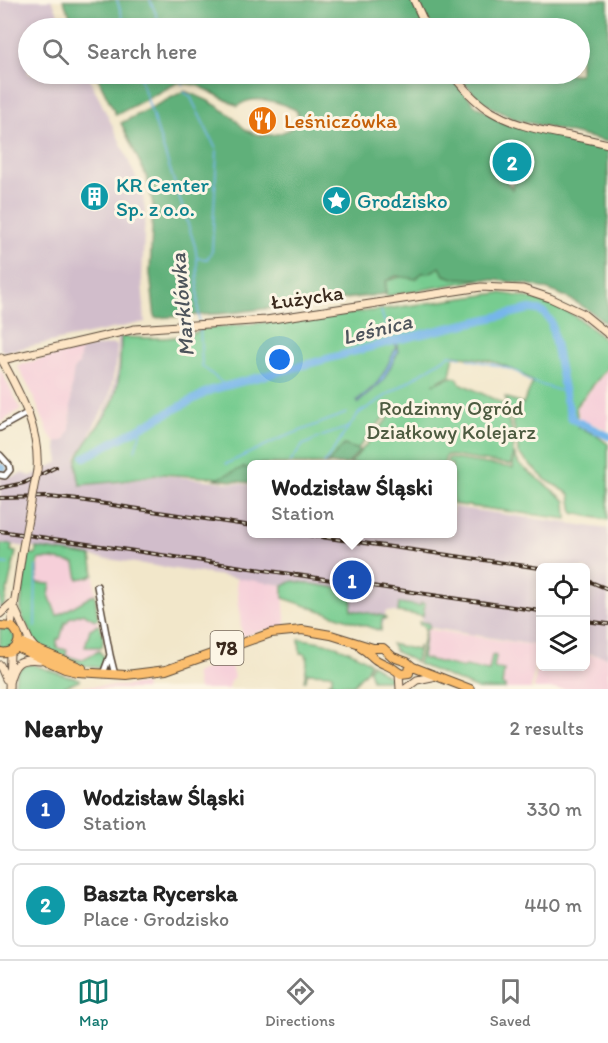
<!DOCTYPE html>
<meta charset="utf-8">
<style>
body{margin:0;font-family:Itim,sans-serif;background:#f6f6f6;color:#222}
.controls{position:absolute;right:18px;bottom:18px;display:grid;overflow:hidden;border-radius:9px;box-shadow:0 3px 9px #0003}
.controls button{width:54px;height:54px;display:grid;place-items:center;padding:0;border:0;border-bottom:2px solid #e0e0e0;background:#fff;color:#222;font:30px sans-serif}
.you{position:absolute;left:280px;top:360px;width:21px;height:21px;margin:-15px;border:4px solid #fff;border-radius:50%;background:#1a73e8;box-shadow:0 0 0 9px #1a73e833}
.badge{display:grid;place-items:center;width:39px;height:39px;border-radius:50%;background:#0f766e;color:#fff;font-size:20px;font-weight:700}
.pin{position:absolute;translate:-50% -50%;border:3px solid #fff;box-shadow:0 2px 6px #0006}
.popup{position:absolute;left:247px;top:460px;width:210px;height:78px;box-sizing:border-box;display:grid;place-content:center;border-radius:9px;background:#fff;filter:drop-shadow(0 2px 4px #0005);font-size:20px;white-space:nowrap;color:#767676}
.popup b{font-size:22px;color:#222}
.popup::after{content:'';position:absolute;left:50%;top:100%;margin-left:-12px;border:12px solid transparent;border-top-color:#fff}
.list{margin:0;padding:0;list-style:none}
h2{display:flex;justify-content:space-between;align-items:center;height:78px;margin:0;padding:0 24px;font-size:26px}
h2 small{font-size:20px;font-weight:400;color:#767676}
.list li{display:grid;grid-template-columns:39px 1fr auto;gap:18px;align-items:center;box-sizing:border-box;height:84px;margin:0 12px 12px;padding:0 12px;border:2px solid #e0e0e0;border-radius:9px}
.list b{display:block;font-size:22px;white-space:nowrap}
.list p{margin:0;font-size:20px;white-space:nowrap;color:#767676}
.list em{font-size:20px;font-style:normal;color:#767676}
.icon{flex:none;width:33px;height:33px;fill:none;stroke:currentColor;stroke-width:2;stroke-linecap:round;stroke-linejoin:round}
.map{position:relative;flex:none;width:608px;height:689px;overflow:hidden}
.search{position:absolute;background:#fff;box-shadow:0 3px 9px #0003;left:18px;right:18px;top:18px;height:66px;display:flex;align-items:center;gap:15px;box-sizing:border-box;padding:0 21px;border-radius:33px;color:#767676;font-size:22px}
.sheet{height:270px;background:#fff}
nav{display:flex;justify-content:space-around;align-items:center;box-sizing:border-box;height:84px;border-top:2px solid #e0e0e0;background:#fff;font-size:16px;color:#767676}
nav a{display:grid;justify-items:center;gap:3px}
nav .on{color:#0f766e}
.map>svg:first-child{display:block}
</style>
<div class="map">
<svg width="608" height="689" viewBox="0 0 608 689">
<rect width="100%" height="100%" fill="#fcf5e5"/>
<filter id="ink" filterUnits="userSpaceOnUse"><feTurbulence type="fractalNoise" baseFrequency=".0167" numOctaves="2"/><feDisplacementMap in="SourceGraphic" scale="12" xChannelSelector="R" yChannelSelector="G"/><feConvolveMatrix kernelMatrix="1 2 1 2 8 2 1 2 1" color-interpolation-filters="sRGB"/></filter>
<filter id="wash" filterUnits="userSpaceOnUse"><feTurbulence type="fractalNoise" baseFrequency=".008" numOctaves="4" result="noise"/><feDisplacementMap in="SourceGraphic" scale="24" xChannelSelector="R" yChannelSelector="G"/><feGaussianBlur stdDeviation="1.35" result="paint"/><feColorMatrix in="noise" values="0 0 0 0 0 0 0 0 0 0 0 0 0 0 0 0 0 1.4 0 .05"/><feComposite in="paint" operator="in"/></filter>
<g filter="url(#wash)">
<rect width="100%" height="100%" fill="#f2e7ca"/>
<!-- built -->
<path fill="#f6cfd9" d="M81 349 79 364 74 369 72 382 70 430 65 440 56 443 49 434 33 395 18 367 21 364Z
M0 369 21 409 0 423Z
M608 369V432L604 428 579 419 577 407Z
M40 559H52L75 563 76 573 89 577 94 574 98 625 90 629 85 646 90 648 95 646 102 647 99 651 79 660 67 658 48 650 56 611 49 595 37 584Z
M236 577 282 585 286 627 260 631 242 637Z
M427 629 537 646 531 689H488L490 671 465 666 463 677 422 659Z
M539 647 540 666H586V654L608 657V689H534Z
M229 659 234 677 230 681 229 689H198L195 673Z
M145 684 146 689H82L84 686H124Z"/>
<!-- industrial -->
<path fill="#d1bdcb" d="M0 0H52L65 28H28V74H87L118 137 142 191 145 210 142 279 145 322 3 352 0 347Z
M118 337H121L118 383 113 398 101 424 76 457 80 485 122 482 161 475 251 485 252 534H452L453 507 608 529V657L586 653V568H540V646L427 627 421 624 422 616 386 611 381 632 285 598 283 585 0 543V478L15 476 22 473 31 476 59 462 56 443 65 440 70 430 72 382 74 369 79 364 81 349 114 344 117 346 116 363 109 398 88 437 100 421 111 397 118 365Z"/>
<!-- green -->
<path fill="#77cc90" stroke="#597b57" stroke-width="1.5" d="M433 261 478 280 386 296V281L407 275Z
M499 293C518 296 537 298 554 305 574 313 593 329 608 343V367L576 406 578 427 594 434 596 431V435L608 444V520L573 513 570 494 546 480 518 453 517 437 505 397 523 404 533 382C506 362 486 359 454 355L450 375 433 384 451 377 457 378 460 383 502 403 515 438 511 465 446 455 444 464H350L399 405 386 415 345 464H252L251 471 221 478 161 474 122 481 80 485C79 478 76 469 77 461 78 451 104 420 111 406 121 384 120 360 121 337 144 338 183 341 203 329L379 310Z
M514 453 519 464 566 501 567 519 453 504 452 464H447L448 458 513 468Z
M0 544 12 545 11 551 16 552 4 605 0 608Z
M36 548 91 556 94 574 89 577 78 579 75 563 52 559H40L38 561 37 583 51 584 49 595 57 616 95 594 98 619 95 620 83 613 69 618 67 622H65L60 639H57V648L67 650 65 657 37 645 21 614V605L27 556 28 554H36Z
M293 581 362 592V595L353 596 351 610 384 616 386 619H382L381 631 283 598V586Z
M399 603 420 606 421 603 425 604 423 616 398 612Z
M419 622 428 623 430 628 426 629 422 658 464 668 465 666 489 671 492 655 496 656 494 668 504 670 502 685 505 686V689H478L418 664 425 631 424 626 420 625Z
M98 625C103 630 104 640 102 647H85L90 629Z
M8 628 16 638 11 648 0 649V629Z
M299 639C325 641 350 649 370 663L367 670 353 685 328 684V682H332V674L307 673 306 681H304L308 657H306V654L300 653Z
M391 644 417 650 419 646 416 662 396 652Z
M99 651 105 658 104 664 99 668 82 665 67 658V656L81 660Z
M31 664 66 676 80 679 79 681 58 689H15C15 674 15 667 31 664Z
M372 664 390 678V680H372L369 670Z"/>
<!-- forest -->
<path fill="#61b07a" stroke="#4e6d4c" stroke-width="1.5" fill-rule="evenodd" d="M63 0H412L425 28H76Z
M417 0H608V142L514 119 480 101 456 74H580V28H431Z
M96 74H449L476 106 513 125 608 149V325C558 282 516 280 454 278L444 275 440 267 429 273H422L416 279 396 276 386 281 385 294 230 313 155 318 150 273 153 205 147 178 121 123 184 91C201 96 216 104 230 115 236 119 241 127 248 131 265 140 287 134 300 121L296 110C279 102 254 93 238 106L197 85 177 83 116 115ZM513 156 515 159 512 189 506 180V163H509L508 157Z
M344 445 360 450 348 464H326Z
M244 467 251 469V483L216 479Z"/>
<!-- water -->
<path fill="#76b6ea" stroke="#587084" stroke-width="1.5" d="M394 341H396L398 352 383 381 358 403 357 400C364 395 371 390 377 383 383 376 391 358 396 348Z"/>
<g fill="none" stroke-linecap="round" stroke-linejoin="round">
<!-- stream -->
<path stroke="#76b6ea" stroke-width="1.5" d="M117 0 126 28
M150 0 162 28
M139 74 195 246C200 271 196 296 199 321
M177 74 183 85
M184 92 190 96 217 151 212 251 207 259 197 258
M381 311 386 327 387 343
M200 326 202 366 226 386
M468 359 504 367 519 373 529 381 564 392
M135 450 142 428
M226 464 279 439 347 413
M289 464 303 445 320 437 349 427 359 413 450 355 461 357
M324 464 348 428
M250 471H252
M0 566 1 563 8 564
M35 627 36 566"/>
<!-- river -->
<path stroke="#76b6ea" stroke-width="8" d="M85 457 211 390 401 339 530 309C541 310 545 312 551 322L566 399 572 419 608 436
M0 467 3 468"/>
</g>
</g>
<g filter="url(#ink)">
<g fill="none" stroke-linecap="round" stroke-linejoin="round">
<defs>
<path id="street" d="M0 428 29 412
M0 455 9 465 10 470 5 476 0 475
M97 586 110 655 115 675
M103 674 110 655"/>
<path id="secondary" d="M414 0 427 28
M452 74C463 88 476 103 492 112 526 132 570 134 608 144
M1 358C20 394 40 428 37 470
M2 360 135 329 266 320 481 287 523 289 550 298 582 313 608 334
M14 607 30 642 35 648
M0 614 11 604
M11 626 22 552
M0 665 6 679
M399 673 400 689
M9 683C14 662 19 658 40 660
M9 689 10 652
M405 689 417 680 432 677"/>
<path id="primary" d="M0 626 12 627C25 638 17 655 0 652
M19 642 82 668
M16 647 65 669 78 672 126 675 166 670 271 633 302 630 331 635 373 648H383L393 657 407 662 413 667 470 689
M361 648C369 652 372 658 378 661 389 667 390 665 401 674L409 673 410 665"/>
</defs>
<!-- street casing -->
<use href="#street" stroke="#564638" stroke-width="8"/>
<!-- secondary casing -->
<use href="#secondary" stroke="#564638" stroke-width="9"/>
<!-- primary casing -->
<use href="#primary" stroke="#564638" stroke-width="10"/>
<!-- street -->
<use href="#street" stroke="#fff" stroke-width="5"/>
<!-- secondary -->
<use href="#secondary" stroke="#fde5c5" stroke-width="7"/>
<!-- primary -->
<use href="#primary" stroke="#fbbe6e" stroke-width="8"/>
<defs>
<path id="rail" d="M0 488 24 483 56 467
M0 498 48 497 79 500 252 526
M0 531 540 611
M300 534 540 568
M586 580 608 589
M586 621 608 624"/>
</defs>
<!-- rail casing -->
<use href="#rail" stroke="#3b2a1e" stroke-width="4"/>
<!-- rail -->
<use href="#rail" stroke="#fcf5e5" stroke-width="1.5" stroke-dasharray="4.5" stroke-linecap="butt"/>
<defs>
<path id="secondary-bridge" d="M22 552 37 470"/>
</defs>
<!-- secondary-bridge casing -->
<use href="#secondary-bridge" stroke="#564638" stroke-width="9" stroke-linecap="butt"/>
<!-- secondary-bridge -->
<use href="#secondary-bridge" stroke="#fde5c5" stroke-width="7"/>
</g>
</g>
<!-- icons -->
<defs>
<symbol id="restaurant-disc" viewBox="-11 -11 22 22"><circle r="9.5" fill="#e8710a" stroke="#fcf5e5"/><path d="M-5-6h1v4h1v-4h1v4h1v-4h1v5L-1.5 .5V6h-2V.5L-5-1ZM5-6V6H3V1.5H1.5Q1.5-4 5-6Z" fill="#fff"/></symbol>
<symbol id="building-disc" viewBox="-11 -11 22 22"><circle r="9.5" fill="#0f9aa8" stroke="#fcf5e5"/><path d="M-4-6H4V6H1V3H-1V6H-4ZM-2.5-4.3h1.7v1.8h-1.7ZM.8-4.3h1.7v1.8H.8ZM-2.5-1h1.7V.8h-1.7ZM.8-1h1.7V.8H.8Z" fill="#fff"/></symbol>
<symbol id="sight-disc" viewBox="-11 -11 22 22"><circle r="9.5" fill="#0f9aa8" stroke="#fcf5e5"/><path d="M0-6L1.8-2.2L6-1.7L2.9 1.2L3.7 5.4L0 3.3L-3.7 5.4L-2.9 1.2L-6-1.7L-1.8-2.2Z" fill="#fff"/></symbol>
</defs>
<g fill-rule="evenodd">
<use href="#restaurant-disc" x="246" y="104" width="33" height="33"/>
<use href="#building-disc" x="78" y="180" width="33" height="33"/>
<use href="#sight-disc" x="320" y="184" width="33" height="33"/>
</g>
<g text-anchor="middle" dominant-baseline="central" stroke-width="6" stroke-linejoin="round" paint-order="stroke">
<!-- shield labels -->
<rect fill="#fcf5e5" stroke="#75675a" stroke-width="1.5" x="210.5" y="631" width="33" height="34" rx="4.5"/>
<g font-size="20" font-weight="bold" fill="#3b2a1e">
<text x="227" y="648">78</text>
</g>
<!-- food labels -->
<g font-size="21" fill="#c56008" stroke="#fcf5e5" text-anchor="start">
<text x="284" y="120">Leśniczówka</text>
</g>
<!-- culture labels -->
<g font-size="21" fill="#0d838f" stroke="#fcf5e5" text-anchor="start">
<text x="116" y="184">KR Center<tspan x="116" dy="24">Sp. z o.o.</tspan></text>
<text x="357" y="200">Grodzisko</text>
</g>
<!-- street labels -->
<g font-size="21" fill="#3b2a1e" stroke="#fcf5e5">
<text transform="translate(307 297) rotate(-8)">Łużycka</text>
</g>
<!-- park labels -->
<g font-size="21" fill="#4d5b40" stroke="#fcf5e5">
<text x="451" y="407">Rodzinny Ogród<tspan x="451" dy="24">Działkowy Kolejarz</tspan></text>
</g>
<!-- water labels -->
<g font-size="22" font-style="italic" fill="#4d545b" stroke="#fcf5e5">
<text transform="translate(182 305) rotate(-95)">Marklówka</text>
<text transform="translate(377 329) rotate(-14)">Leśnica</text>
</g>
</g>
</svg>
<div class="controls">
<button><svg class="icon" aria-label="locate" viewBox="0 0 24 24"><circle cx="12" cy="12" r="6"/><path d="M12 2v4M12 18v4M2 12h4M18 12h4"/></svg></button>
<button><svg class="icon" aria-label="layers" viewBox="0 0 24 24"><path d="M12 4l9 5-9 5-9-5zM3 14l9 5 9-5"/></svg></button>
</div>
<div class="you"></div>
<div class="pin badge" style="left:352px;top:580px;background:#1a4fb4">1</div>
<div class="popup"><b>Wodzisław Śląski</b>Station</div>
<div class="pin badge" style="left:512px;top:162px;background:#0f9aa8">2</div>
<div class="search"><svg class="icon" aria-label="search" viewBox="0 0 24 24"><circle cx="10" cy="10" r="6"/><path d="M15 15l6 6"/></svg>Search here</div>
</div>
<section class="sheet">
<h2>Nearby<small>2 results</small></h2>
<ul class="list">
<li><span class="badge" style="background:#1a4fb4">1</span><div><b>Wodzisław Śląski</b><p>Station</p></div><em>330 m</em></li>
<li><span class="badge" style="background:#0f9aa8">2</span><div><b>Baszta Rycerska</b><p>Place · Grodzisko</p></div><em>440 m</em></li>
</ul>
</section>
<nav>
<a class="on"><svg class="icon" aria-label="map" viewBox="0 0 24 24"><path d="M3 6l6-2 6 2 6-2v14l-6 2-6-2-6 2zM9 4v14M15 6v14"/></svg>Map</a>
<a><svg class="icon" aria-label="directions" viewBox="0 0 24 24"><path d="M12 3l9 9-9 9-9-9zM9 14v-3h6M13 9l2 2-2 2"/></svg>Directions</a>
<a><svg class="icon" aria-label="saved" viewBox="0 0 24 24"><path d="M7 4h10v16l-5-4-5 4z"/></svg>Saved</a>
</nav>
